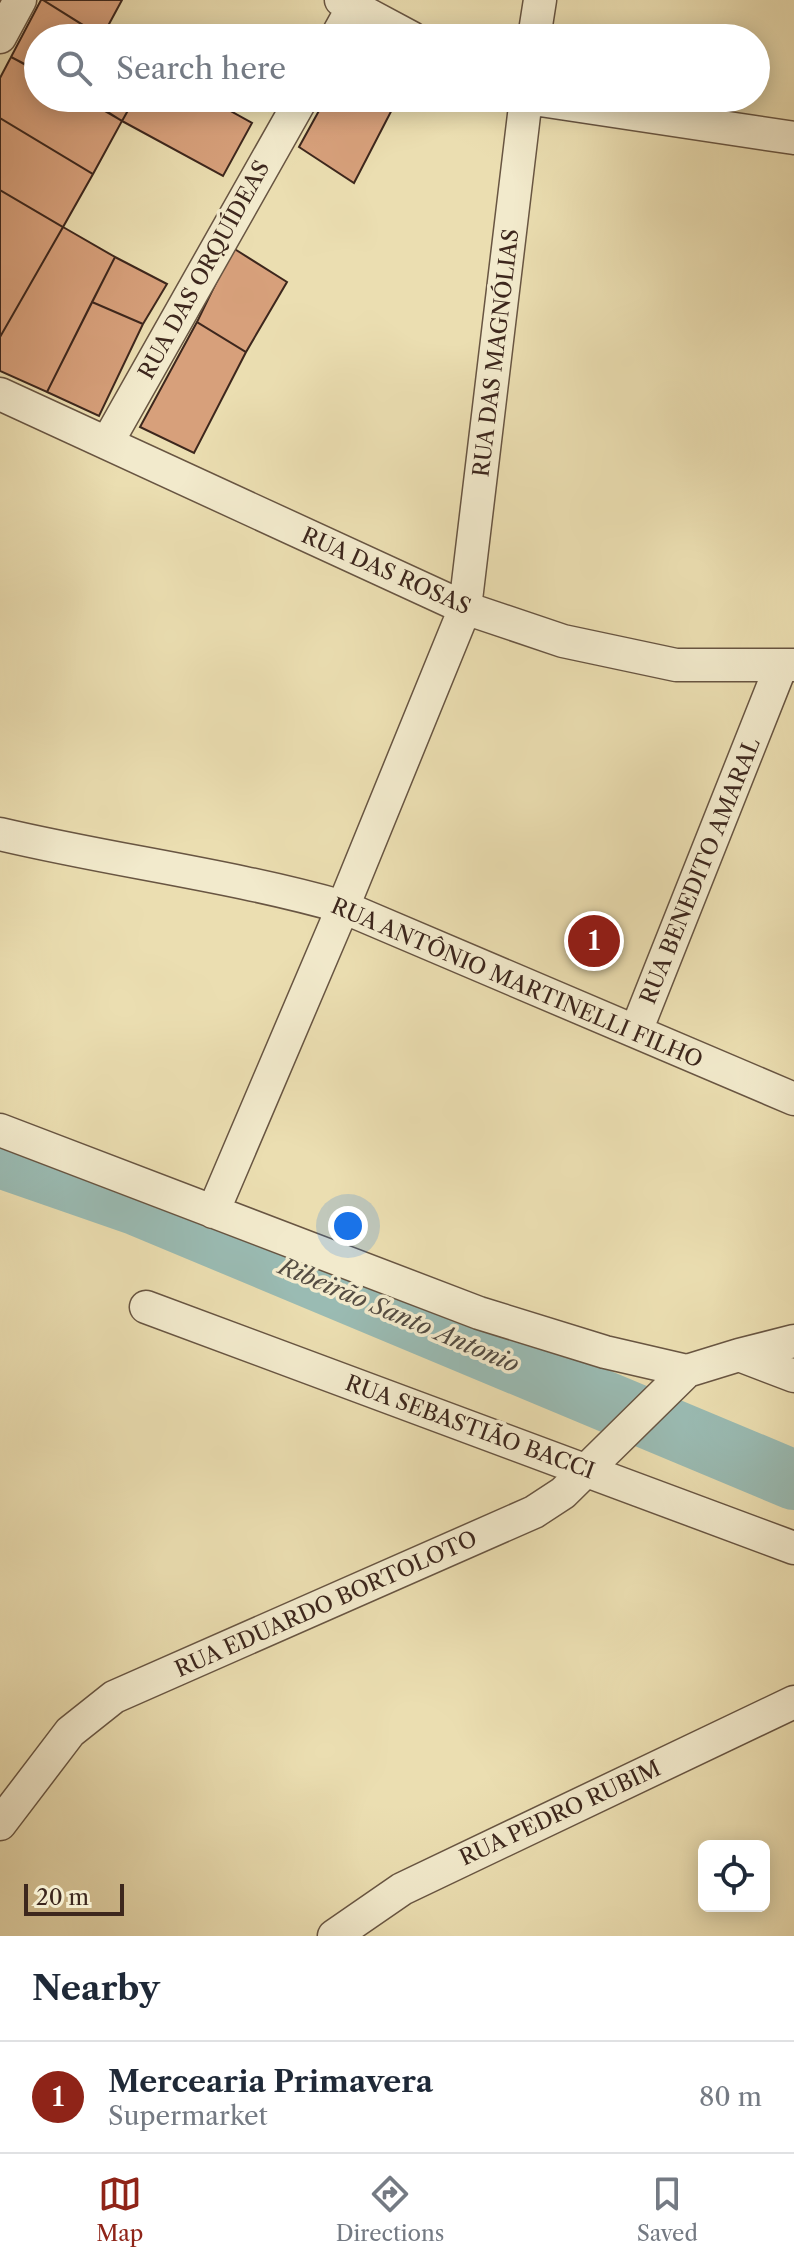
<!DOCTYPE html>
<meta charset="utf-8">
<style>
body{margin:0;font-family:"Libre Caslon Text",serif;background:#f6f6f7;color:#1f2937}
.controls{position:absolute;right:24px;bottom:24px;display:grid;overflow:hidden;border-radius:12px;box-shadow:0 4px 20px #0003}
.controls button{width:72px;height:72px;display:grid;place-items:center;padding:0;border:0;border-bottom:2px solid #e0e1e3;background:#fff;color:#1f2937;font:40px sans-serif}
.scale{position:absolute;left:24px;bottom:20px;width:100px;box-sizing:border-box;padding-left:8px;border:4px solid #3d271d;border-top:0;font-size:22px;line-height:28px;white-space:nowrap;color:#3d271d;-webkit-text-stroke:6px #f2eacc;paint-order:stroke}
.you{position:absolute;left:348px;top:1226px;width:28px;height:28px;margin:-20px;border:6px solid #fff;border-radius:50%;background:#1a73e8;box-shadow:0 0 0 12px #1a73e833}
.badge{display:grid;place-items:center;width:52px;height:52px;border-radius:50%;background:#8f2418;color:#fff;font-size:26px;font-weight:700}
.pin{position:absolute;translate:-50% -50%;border:4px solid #fff;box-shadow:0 2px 8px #0006}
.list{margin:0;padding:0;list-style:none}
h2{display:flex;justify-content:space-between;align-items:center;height:104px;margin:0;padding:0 32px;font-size:34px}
h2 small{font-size:26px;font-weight:400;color:#747a83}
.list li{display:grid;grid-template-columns:52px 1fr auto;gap:24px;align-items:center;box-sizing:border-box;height:112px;padding:0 32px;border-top:2px solid #e0e1e3}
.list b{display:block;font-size:30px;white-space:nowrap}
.list p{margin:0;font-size:26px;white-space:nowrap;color:#747a83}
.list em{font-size:26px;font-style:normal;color:#747a83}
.icon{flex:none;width:44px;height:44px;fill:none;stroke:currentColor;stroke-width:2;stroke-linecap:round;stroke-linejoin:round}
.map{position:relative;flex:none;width:794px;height:1936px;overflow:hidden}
.search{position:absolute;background:#fff;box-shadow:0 4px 20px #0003;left:24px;right:24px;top:24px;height:88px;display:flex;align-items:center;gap:20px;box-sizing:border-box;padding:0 28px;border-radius:44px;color:#747a83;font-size:30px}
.sheet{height:216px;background:#fff}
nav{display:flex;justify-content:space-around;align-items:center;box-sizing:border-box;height:112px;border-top:2px solid #e0e1e3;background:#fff;font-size:22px;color:#747a83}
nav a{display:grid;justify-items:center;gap:4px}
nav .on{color:#8f2418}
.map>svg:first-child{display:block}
</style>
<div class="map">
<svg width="794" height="1936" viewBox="0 0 794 1936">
<rect width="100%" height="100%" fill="#ebdeb1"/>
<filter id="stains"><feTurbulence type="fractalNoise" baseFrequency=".0025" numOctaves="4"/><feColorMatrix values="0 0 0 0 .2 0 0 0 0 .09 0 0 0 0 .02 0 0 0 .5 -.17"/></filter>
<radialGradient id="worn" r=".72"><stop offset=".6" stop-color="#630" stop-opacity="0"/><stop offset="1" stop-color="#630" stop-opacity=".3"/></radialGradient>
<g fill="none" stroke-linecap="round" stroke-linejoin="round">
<!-- river -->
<path stroke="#9abbb3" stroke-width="60" d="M0 1158 138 1206 794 1480"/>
</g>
<!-- building -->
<path fill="#d7a07b" stroke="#3d271d" stroke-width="2" d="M41 0H43L104 38H38V71L11 57Z
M43 0H122L102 37Z
M11 57 38 72V98H82L122 121 93 174 0 118V78Z
M86 98H135L122 121Z
M135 98H207L252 123 223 176 122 121Z
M326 98H398L354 183 299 147Z
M0 118 93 174 63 227 0 190Z
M0 190 63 227 0 337Z
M63 227 115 257 47 392 0 371V337Z
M233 248 287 282 246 352 197 322Z
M115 257 167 284 143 324 92 302Z
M92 302 143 324 99 416 47 392Z
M197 322 246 352 194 453 140 427Z"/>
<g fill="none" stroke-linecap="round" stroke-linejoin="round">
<defs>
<path id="minor" d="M341 0 412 38
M0 37 20 0
M336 38 353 7
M534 38 540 0
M527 98 794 138
M0 394 465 608 563 641 676 665H794
M107 443 302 98
M0 834C114 861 231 875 343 907L794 1099
M636 1031 781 666
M0 1130 479 1313 605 1352 687 1371 739 1355 794 1376
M213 1212 343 907 465 608 526 98
M146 1307 794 1548
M739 1355 794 1341
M0 1824 70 1732 114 1697 534 1512 563 1493 687 1371
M334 1936 402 1889 794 1702"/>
</defs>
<!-- minor casing -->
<use href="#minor" stroke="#685542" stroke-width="35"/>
<!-- minor -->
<use href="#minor" stroke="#f2eacc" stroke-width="32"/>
</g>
<g text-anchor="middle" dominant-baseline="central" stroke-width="7" stroke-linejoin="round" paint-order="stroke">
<!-- street labels -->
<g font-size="22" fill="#3d271d" stroke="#f2eacc">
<text transform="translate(204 270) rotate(-61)">RUA DAS ORQUÍDEAS</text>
<text transform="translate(496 353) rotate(-83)">RUA DAS MAGNÓLIAS</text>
<text transform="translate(386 571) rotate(24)">RUA DAS ROSAS</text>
<text transform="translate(700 871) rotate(-68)">RUA BENEDITO AMARAL</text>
<text transform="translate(517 983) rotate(23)">RUA ANTÔNIO MARTINELLI FILHO</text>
<text transform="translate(470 1427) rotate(20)">RUA SEBASTIÃO BACCI</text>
<text transform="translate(326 1604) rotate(-24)">RUA EDUARDO BORTOLOTO</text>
<text transform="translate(560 1813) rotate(-25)">RUA PEDRO RUBIM</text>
</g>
<!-- water labels -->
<g font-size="24" font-style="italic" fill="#544c42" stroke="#f2eacc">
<text transform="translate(399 1315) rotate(23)">Ribeirão Santo Antonio</text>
</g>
</g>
<rect width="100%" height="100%" filter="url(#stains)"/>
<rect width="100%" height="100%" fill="url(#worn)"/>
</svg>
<div class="controls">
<button><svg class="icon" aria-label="locate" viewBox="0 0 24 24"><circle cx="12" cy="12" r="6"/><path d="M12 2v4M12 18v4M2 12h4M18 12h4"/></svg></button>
</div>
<div class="scale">20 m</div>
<div class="you"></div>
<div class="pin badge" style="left:594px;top:941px">1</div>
<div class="search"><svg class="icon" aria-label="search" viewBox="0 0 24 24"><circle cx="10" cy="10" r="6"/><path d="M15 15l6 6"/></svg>Search here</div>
</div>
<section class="sheet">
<h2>Nearby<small></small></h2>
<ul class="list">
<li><span class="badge">1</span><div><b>Mercearia Primavera</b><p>Supermarket</p></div><em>80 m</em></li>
</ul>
</section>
<nav>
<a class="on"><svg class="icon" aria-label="map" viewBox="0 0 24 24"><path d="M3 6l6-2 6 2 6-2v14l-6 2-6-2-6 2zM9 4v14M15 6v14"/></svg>Map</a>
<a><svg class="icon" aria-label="directions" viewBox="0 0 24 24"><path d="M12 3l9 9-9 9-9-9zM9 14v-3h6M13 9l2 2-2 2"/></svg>Directions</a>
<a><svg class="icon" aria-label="saved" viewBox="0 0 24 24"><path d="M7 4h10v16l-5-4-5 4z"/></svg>Saved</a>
</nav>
